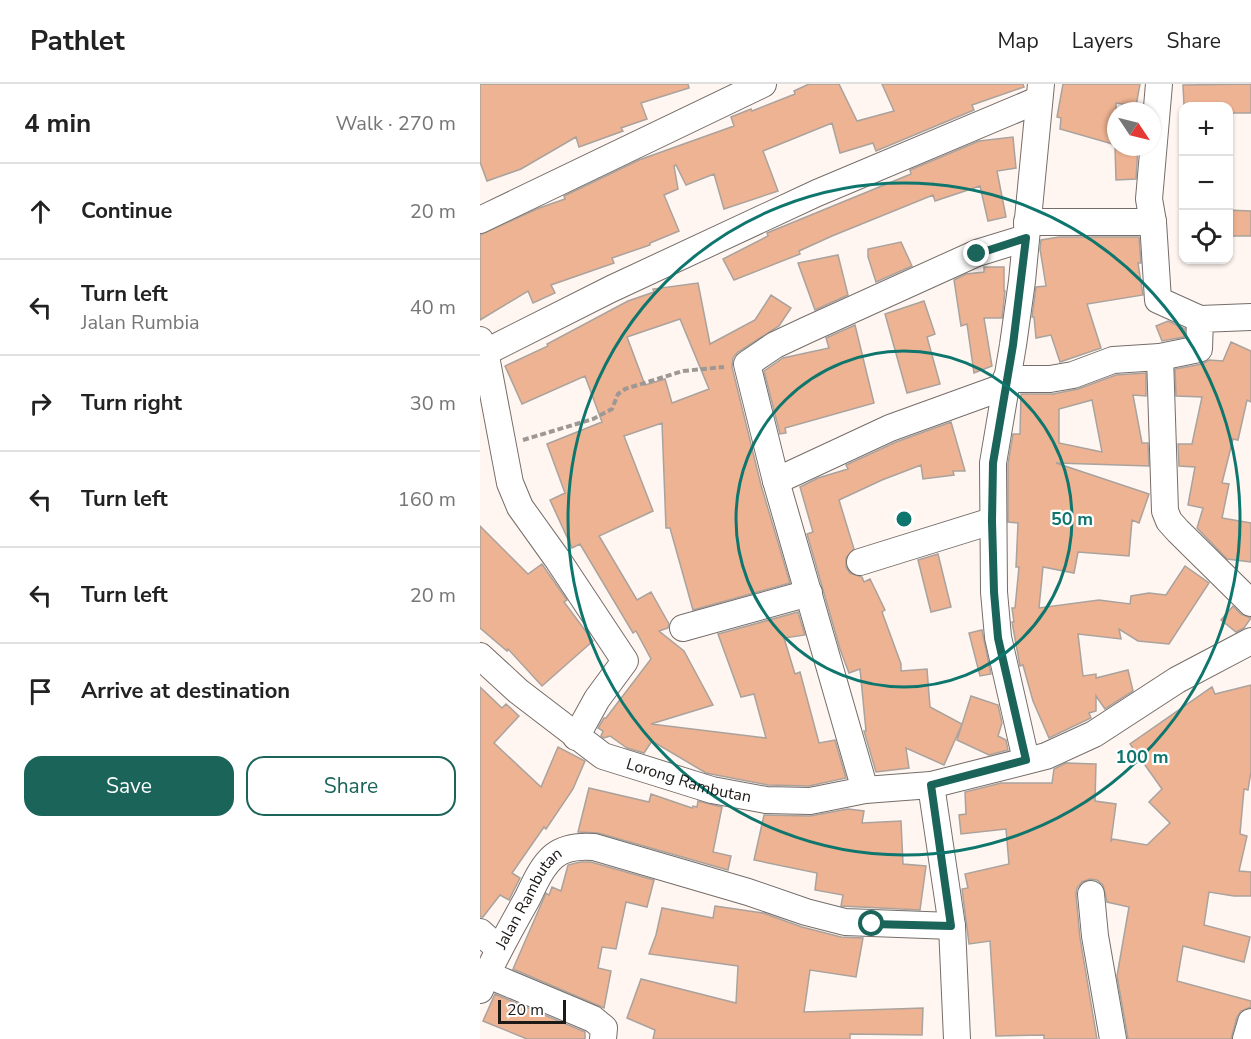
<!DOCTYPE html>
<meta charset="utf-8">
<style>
body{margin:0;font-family:"Nunito Sans",sans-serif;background:#f6f6f6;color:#222}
.controls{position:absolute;right:18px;top:18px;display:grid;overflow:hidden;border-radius:12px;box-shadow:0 2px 4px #0004}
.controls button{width:54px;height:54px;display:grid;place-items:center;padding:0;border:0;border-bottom:2px solid #e0e0e0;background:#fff;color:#222;font:30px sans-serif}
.compass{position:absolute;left:627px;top:18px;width:54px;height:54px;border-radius:50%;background:#fff;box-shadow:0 2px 4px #0004;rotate:125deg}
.scale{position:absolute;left:18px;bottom:15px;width:68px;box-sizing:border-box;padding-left:6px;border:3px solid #1c1917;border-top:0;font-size:16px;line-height:21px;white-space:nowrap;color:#1c1917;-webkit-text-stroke:4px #fff;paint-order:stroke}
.stop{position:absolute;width:18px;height:18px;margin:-14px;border:4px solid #1a645a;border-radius:50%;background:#fff}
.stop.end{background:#1a645a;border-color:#fff;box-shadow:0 2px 6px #0008}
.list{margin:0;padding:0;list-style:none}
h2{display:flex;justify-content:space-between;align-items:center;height:78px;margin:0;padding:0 24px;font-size:26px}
h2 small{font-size:20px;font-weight:400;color:#767676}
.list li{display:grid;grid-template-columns:39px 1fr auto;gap:18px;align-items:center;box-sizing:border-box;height:96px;padding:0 24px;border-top:2px solid #e0e0e0}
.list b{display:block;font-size:22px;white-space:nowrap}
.list p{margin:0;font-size:20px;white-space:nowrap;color:#767676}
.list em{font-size:20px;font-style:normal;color:#767676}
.actions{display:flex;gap:12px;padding:18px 24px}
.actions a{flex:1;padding:14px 0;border:2px solid #1a645a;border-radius:18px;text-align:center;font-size:21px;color:#1a645a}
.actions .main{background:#1a645a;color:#fff}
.icon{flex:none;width:33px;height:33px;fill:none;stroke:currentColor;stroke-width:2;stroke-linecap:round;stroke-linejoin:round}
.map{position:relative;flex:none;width:771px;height:955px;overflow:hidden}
header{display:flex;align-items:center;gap:36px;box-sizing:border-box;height:84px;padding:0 30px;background:#fff;border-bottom:2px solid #e0e0e0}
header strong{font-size:28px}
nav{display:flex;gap:33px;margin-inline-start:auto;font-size:21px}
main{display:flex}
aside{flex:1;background:#fff}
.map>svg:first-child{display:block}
</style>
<header>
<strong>Pathlet</strong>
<nav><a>Map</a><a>Layers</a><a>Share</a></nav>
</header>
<main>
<aside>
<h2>4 min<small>Walk · 270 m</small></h2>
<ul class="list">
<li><svg class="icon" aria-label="ahead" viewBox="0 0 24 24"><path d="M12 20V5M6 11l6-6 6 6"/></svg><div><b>Continue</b></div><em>20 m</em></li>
<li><svg class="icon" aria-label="left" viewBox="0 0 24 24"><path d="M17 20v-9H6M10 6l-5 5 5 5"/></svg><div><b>Turn left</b><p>Jalan Rumbia</p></div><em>40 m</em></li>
<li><svg class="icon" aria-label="right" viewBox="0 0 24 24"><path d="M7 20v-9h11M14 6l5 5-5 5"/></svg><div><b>Turn right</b></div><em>30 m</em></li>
<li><svg class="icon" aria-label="left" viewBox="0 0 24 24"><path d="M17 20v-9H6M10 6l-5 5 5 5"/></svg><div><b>Turn left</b></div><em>160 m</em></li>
<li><svg class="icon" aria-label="left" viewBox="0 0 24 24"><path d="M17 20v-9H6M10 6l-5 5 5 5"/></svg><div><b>Turn left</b></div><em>20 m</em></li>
<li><svg class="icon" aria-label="arrive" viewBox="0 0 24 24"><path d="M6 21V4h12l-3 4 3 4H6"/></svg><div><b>Arrive at destination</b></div></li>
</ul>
<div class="actions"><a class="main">Save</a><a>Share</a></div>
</aside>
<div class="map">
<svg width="771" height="955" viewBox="0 0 771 955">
<rect width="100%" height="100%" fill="#fff6f1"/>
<!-- building -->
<path fill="#edb392" stroke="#aaa29d" stroke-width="1.5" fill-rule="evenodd" d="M0 0H208L209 4 161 19 167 35 141 44 143 47 99 63 96 53 41 85 7 97 0 78Z
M329 0H359L377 37 414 27 402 0H543L544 3 492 21 494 26 396 67 393 59 360 69 352 39 283 67 298 107 244 125 234 90 206 101 196 81 194 82 198 105 184 111 199 147 170 159V161L132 174 134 179 71 201 75 209 53 219 48 207 0 236V151L59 124 85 115 84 112 159 76 254 42 251 33 271 25 272 27 315 10 314 7Z
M583 0H660L656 22 636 19V61L580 45 581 34 577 33Z
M771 0V29H748V22H704L703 1Z
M533 53 536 84 517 87 526 133 508 137 500 102 455 117 453 111 352 152 319 167 320 170 254 196 243 175 288 152 287 149 431 90 430 86 499 57Z
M635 63H658L656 95 636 96Z
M748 126 771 127V152H748Z
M579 153H659L661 179H658L663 211 607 220 621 264 580 278 571 251 556 254 554 233H552L556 203 566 202 560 165 561 156Z
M421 158 432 182 396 198 388 173V165Z
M358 171 368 211 335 226 318 179Z
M504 183H524V207H525L522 234H504L512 282 494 289 487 240 481 242 474 196 486 190 504 188Z
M218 199 230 260 275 236 291 211 311 224 299 242 258 268 253 274 252 283 281 401 310 499 213 526 190 444H186L182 339 144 352 173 427 119 452 157 516 171 508 189 540 188 544 179 547 204 567 233 621 171 640 286 654 274 610 261 613 238 550 318 528 325 551 304 554 315 590 320 588 339 659 355 656 366 694 329 702 288 701 236 691 226 689 172 657 164 669 147 664 130 652 124 654 121 652 123 647 118 644 124 634H126L171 575 156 547 153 549 100 460 92 464 70 416 85 409 67 360 122 338 105 292 42 320 25 282 68 262 67 260 148 217 174 208 173 205ZM200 235 229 305 192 319 185 295 165 301 147 253Z
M444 217 455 250 447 253 460 300 427 309 405 230Z
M688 237 705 245 704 253 682 257 676 242Z
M375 241 394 319 305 344 306 349 300 350 284 287 303 274 349 264 346 254Z
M751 258 771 267V318L767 316 758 356 753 355 742 399 749 400 742 434 771 439V478L747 475 717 444 723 424 708 421 715 383 699 382 698 360H712L722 313 696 312 695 285 722 280 729 276 743 277Z
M666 289V312L653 311 662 359H668L669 382 576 379 669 410 659 439 652 436 649 472 598 468 594 489 563 483 559 524 619 516 650 520 651 512 669 509 686 511 705 482 729 499 689 560 658 557 639 545 641 555 598 550 603 592 616 590V594L648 586 653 607 625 625 616 612V627L609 629 611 634 569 654 553 617 543 581 540 582 532 538H534L532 524H535L539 483H536L538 439 528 438V380L533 350H540L541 310H573L598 305 636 291ZM612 316 622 368 579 359V325Z
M471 338 485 387H473L474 391 443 395 441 381 402 396 359 416 374 465 366 474V483L370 489 382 493 384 498 390 495 405 526 402 528 421 580V587L447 585 450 623 482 640 464 681 426 664 429 684 396 688 384 647H386L380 585 369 589 360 565 327 450 333 448 320 403 338 394 368 385 366 381 416 358Z
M0 442 48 490 62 480 87 516 84 518 113 557 62 602 28 565 27 567 0 544Z
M458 470 471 523 451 528 438 476Z
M753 522 761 530 771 534 764 544 756 548 741 536Z
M502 546 511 590 500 592 489 549Z
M771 601V687L768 706 764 705 760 750 767 752 759 787 771 788V812H754L729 808 724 841 770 853 764 878 703 862 697 897 771 917V923L761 927 757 933 751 955H648L637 892 649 823 627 818 623 801 617 796 610 795 602 798 597 804 596 811 600 854 617 955H564V951L516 952 510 857 489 860 482 805 488 804 485 790 529 780 526 745 481 750 479 731 486 730 485 708 521 699H572L574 685 586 679 616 680 615 717 636 720 631 757 633 755 667 761 690 739 669 718 682 705 650 660 732 603 735 610Z
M0 603 22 624 26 620 39 632 14 659 61 703 78 663 105 677 93 705 66 745 64 743 32 789 40 794 29 816 20 811 3 833H0Z
M491 612 518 621 522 639 518 652 526 656 528 666 509 671 477 656Z
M109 704 169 718 171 710 212 724 213 722 217 723 218 717 242 723 233 768 251 772 248 786 118 749 98 748Z
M368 725 384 727 382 739 421 737 423 780 446 782 440 826 361 822 363 811 335 806 337 789 274 776 284 731 330 732Z
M100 778H111L174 796 167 823 146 818 136 865 122 863 118 884 131 887 124 924 33 885 66 809 69 811 72 803 81 807 88 781Z
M235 822 283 829 322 843 361 853 383 854 376 893 330 886 324 928 443 924 442 951 370 950V955H173L175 946 147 934 161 895 256 919 258 882 169 870 176 851 182 824 233 834Z
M15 910 105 948V955H47L3 937Z"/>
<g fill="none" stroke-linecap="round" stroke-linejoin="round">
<defs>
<g id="street">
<path d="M679 0 669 115 673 138 678 216 720 235"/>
<path d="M0 136 283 0"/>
<path d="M547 138H673"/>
<path d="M0 256 5 267 30 399 40 423 78 476 145 577 117 615 96 653"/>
<path d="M0 271 131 205 337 109 558 16"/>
<path d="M680 273 685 427 689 437 698 447 771 519"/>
<path d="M526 295H570L593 291 633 276 680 273 719 265 720 235 771 233"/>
<path d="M296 397 410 344 526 302"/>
<path d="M380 478 512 437"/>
<path d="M203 544 329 509"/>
<path id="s1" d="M0 572 38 607 123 672 232 706 286 716 330 717 385 706 451 701 566 672 614 650 697 596 771 557"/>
<path d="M546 676 518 553 514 508 513 379 533 261 542 197 561 0"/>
<path d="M451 701 472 842 477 955"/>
<path d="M385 706 296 397 267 280 295 261 327 246 497 169 546 154"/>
<path d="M611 810 615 852 633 955"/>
<path d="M0 848 19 865"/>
<path d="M6 890 113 935 124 944 123 955"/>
<path id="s2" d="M0 906C13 875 30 845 47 815 54 801 61 783 74 772 85 763 100 762 114 763L268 808 326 828 365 838 472 842"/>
<path d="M766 955 771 938"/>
</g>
</defs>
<!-- street casing -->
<use href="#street" stroke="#756d69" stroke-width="28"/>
<!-- path -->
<path stroke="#9e9894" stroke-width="4" stroke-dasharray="6 3" stroke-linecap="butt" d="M43 356 113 335 132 325 138 310 145 305 203 287 244 283"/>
<!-- street -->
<use href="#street" stroke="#fff" stroke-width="26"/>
</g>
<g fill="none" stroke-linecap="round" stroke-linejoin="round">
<!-- route -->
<path stroke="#1a645a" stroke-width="8" d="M392 840 471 842 451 701 546 676 518 554 514 508 512 437 513 379 533 261 546 154 497 170"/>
</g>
<!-- distance rings -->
<g fill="none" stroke="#0f766e" stroke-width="3">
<circle cx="424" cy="435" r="168"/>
<circle cx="424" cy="435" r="336"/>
</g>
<g text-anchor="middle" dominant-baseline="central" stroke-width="4.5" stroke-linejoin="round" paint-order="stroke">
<!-- street labels -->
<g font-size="16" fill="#1c1917" stroke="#fff">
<text stroke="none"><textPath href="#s1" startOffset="248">Lorong Rambutan</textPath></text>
<text stroke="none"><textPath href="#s2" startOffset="104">Jalan Rambutan</textPath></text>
</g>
</g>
<circle cx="424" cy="435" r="9" fill="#0f766e" stroke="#fff" stroke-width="3"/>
<g font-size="18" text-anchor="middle" font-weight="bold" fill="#0f766e" stroke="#fff" stroke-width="4.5" stroke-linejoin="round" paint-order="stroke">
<text x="592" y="441">50 m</text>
<text x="662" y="679">100 m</text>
</g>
</svg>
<div class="controls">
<button>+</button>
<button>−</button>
<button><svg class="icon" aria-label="locate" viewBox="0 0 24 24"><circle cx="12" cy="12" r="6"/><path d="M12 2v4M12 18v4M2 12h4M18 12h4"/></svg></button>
</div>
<svg class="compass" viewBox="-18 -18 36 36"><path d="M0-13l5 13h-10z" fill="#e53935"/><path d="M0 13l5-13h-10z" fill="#767676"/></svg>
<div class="scale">20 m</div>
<div class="stop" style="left:392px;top:840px"></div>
<div class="stop end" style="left:497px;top:170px"></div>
</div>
</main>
